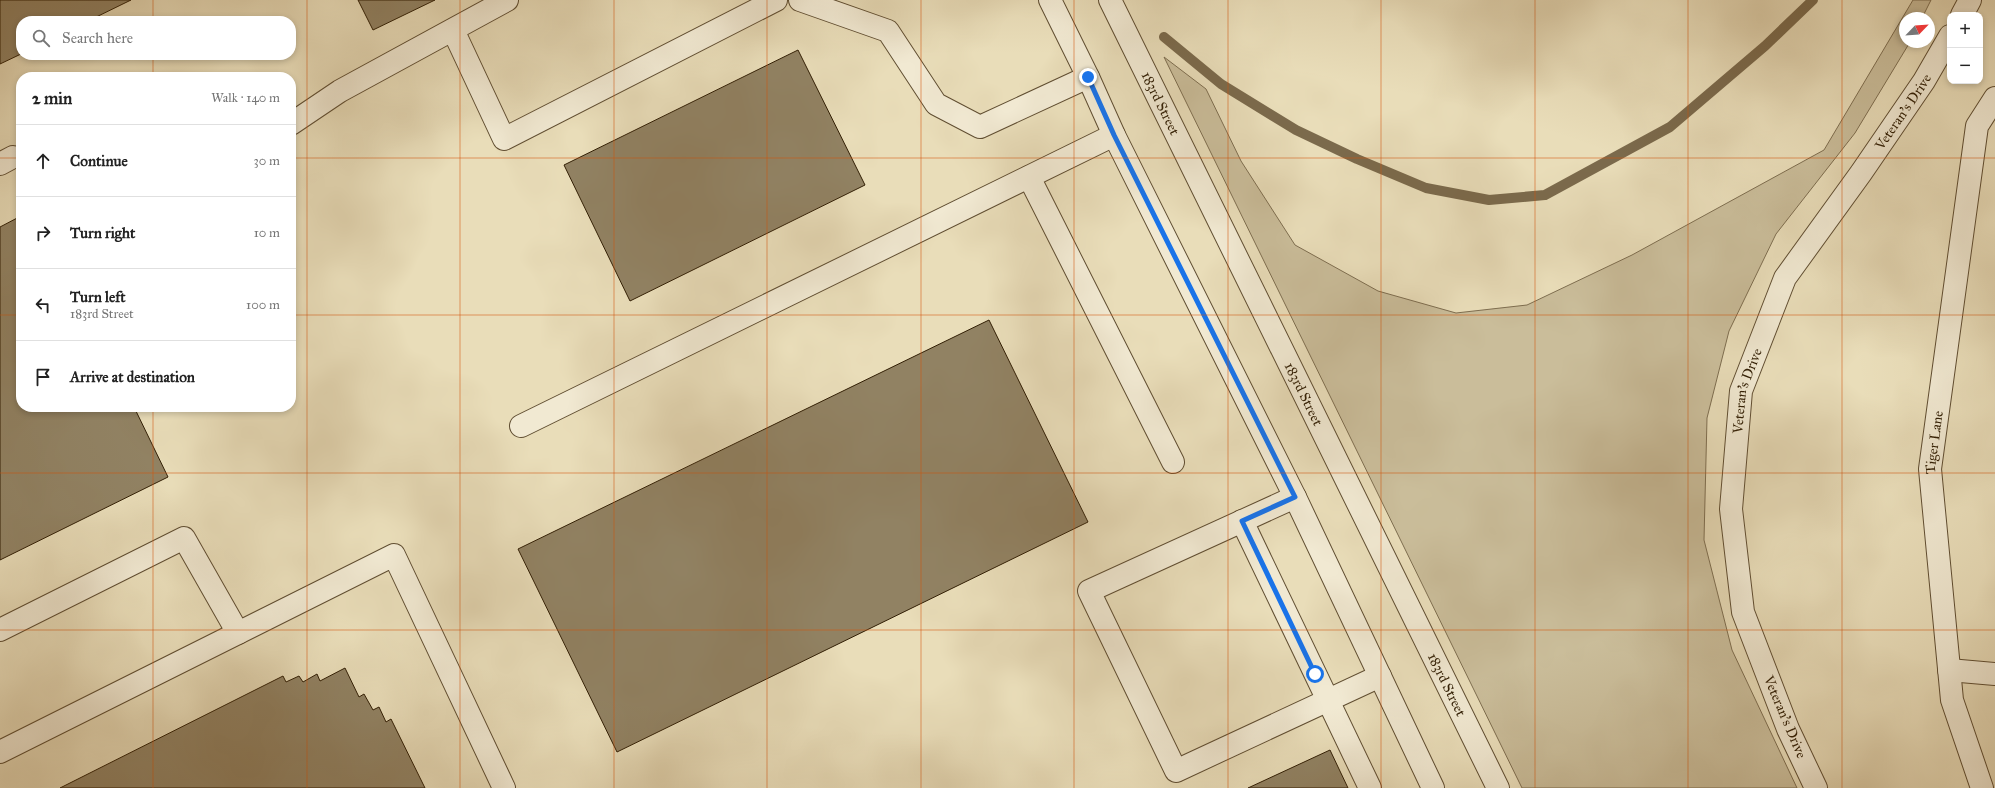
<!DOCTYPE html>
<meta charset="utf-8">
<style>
body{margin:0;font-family:"IM FELL Great Primer",serif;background:#f6f6f6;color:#222}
.controls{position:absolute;right:12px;top:12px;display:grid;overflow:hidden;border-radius:8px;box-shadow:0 2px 6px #0003}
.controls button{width:36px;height:36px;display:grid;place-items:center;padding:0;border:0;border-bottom:1px solid #e0e0e0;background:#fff;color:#222;font:20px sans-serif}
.compass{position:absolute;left:1899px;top:12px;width:36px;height:36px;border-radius:50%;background:#fff;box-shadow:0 2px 6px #0003;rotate:65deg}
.stop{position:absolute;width:12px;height:12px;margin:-9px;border:3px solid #1a73e8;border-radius:50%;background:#fff}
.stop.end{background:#1a73e8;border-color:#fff;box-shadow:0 1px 4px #0008}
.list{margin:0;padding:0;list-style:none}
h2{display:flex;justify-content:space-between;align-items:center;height:52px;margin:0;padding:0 16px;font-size:17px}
h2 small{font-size:13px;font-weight:400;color:#767676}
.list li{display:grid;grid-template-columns:26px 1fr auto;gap:12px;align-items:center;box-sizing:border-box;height:72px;padding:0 16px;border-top:1px solid #e0e0e0}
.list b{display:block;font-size:15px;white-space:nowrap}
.list p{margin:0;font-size:13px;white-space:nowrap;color:#767676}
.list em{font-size:13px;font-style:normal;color:#767676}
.icon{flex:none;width:22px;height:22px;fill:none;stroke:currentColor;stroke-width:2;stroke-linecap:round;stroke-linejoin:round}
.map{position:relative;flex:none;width:1995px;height:788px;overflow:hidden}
.search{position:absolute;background:#fff;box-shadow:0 2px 6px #0003;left:16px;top:16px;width:280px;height:44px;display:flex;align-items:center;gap:10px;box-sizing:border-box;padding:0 14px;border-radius:16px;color:#767676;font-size:15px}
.panel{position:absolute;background:#fff;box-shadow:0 2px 6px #0003;left:16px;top:72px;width:280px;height:340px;border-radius:16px}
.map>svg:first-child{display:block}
</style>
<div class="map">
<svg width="1995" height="788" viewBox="0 0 1995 788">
<rect width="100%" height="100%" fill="#e9ddb9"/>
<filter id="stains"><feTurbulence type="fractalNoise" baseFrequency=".005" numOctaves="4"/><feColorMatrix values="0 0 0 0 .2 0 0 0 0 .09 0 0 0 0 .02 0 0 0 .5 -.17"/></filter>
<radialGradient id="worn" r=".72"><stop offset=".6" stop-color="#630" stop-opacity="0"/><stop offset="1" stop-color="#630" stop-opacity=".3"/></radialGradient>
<!-- green -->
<path fill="#cabd9a" stroke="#7e6e50" d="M1913 0H1931L1922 18H1905V42H1910L1907 47 1855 133 1776 234 1729 331 1707 418 1704 540 1732 650 1797 788H1522L1164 57 1206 89 1241 161 1295 245 1378 291 1456 313 1527 305 1632 255 1824 150Z"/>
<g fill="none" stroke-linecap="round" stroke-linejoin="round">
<!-- stream -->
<path stroke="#7b6a4c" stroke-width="10" d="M1164 37 1221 84 1296 130 1357 159 1426 188 1489 200 1545 195 1670 127 1765 46 1813 0"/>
</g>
<!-- building -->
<path fill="#918263" stroke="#321f05" d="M0 0H131L88 21H21V54L0 64Z
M358 0H435L373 30Z
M798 50 865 185 630 301 564 165Z
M21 216V407H134L168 477 0 560V227Z
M989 320 1088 522 617 752 518 549Z
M345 668 359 697 364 694 373 710 379 707 386 722 391 719 425 788H60L283 676 286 682 299 676 303 682 317 674 320 681Z
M1330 750 1348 788H1248Z"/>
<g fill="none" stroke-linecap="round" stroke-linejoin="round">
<defs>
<g id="minor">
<path d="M800 0 888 31 936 104 980 127 1088 77"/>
<path d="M1050 0 1088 77 1114 135 1295 497 1433 788"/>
<path id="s1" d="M1110 0 1498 788"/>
<path d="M1962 15 1970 0"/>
<path d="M453 30 504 139 776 0"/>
<path d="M291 124 340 91 507 0"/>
<path d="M0 164 13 157"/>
<path d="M1029 177 1173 462"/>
<path d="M521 426 1114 135"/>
<path d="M1295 497 1089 591 1176 771 1380 676"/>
<path d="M1242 521 1370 788"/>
<path d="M0 630 184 538 238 633"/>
<path d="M1949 670 1995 674"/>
<path d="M0 752 394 555 504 788"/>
<path id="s2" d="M1816 788 1788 729 1743 612 1731 509 1741 391 1785 278 1861 173 1924 81 1950 36"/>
<path id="s3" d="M1982 788 1952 700 1930 469 1977 126 1995 98"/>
</g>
</defs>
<!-- minor casing -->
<use href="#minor" stroke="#604e32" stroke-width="24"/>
<!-- minor -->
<use href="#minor" stroke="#f1e9d2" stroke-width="22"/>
</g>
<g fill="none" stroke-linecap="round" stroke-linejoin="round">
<!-- route -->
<path stroke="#1a73e8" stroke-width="5" d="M1088 77 1114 135 1295 497 1242 521 1315 674"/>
</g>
<!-- grid -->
<path fill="none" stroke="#d6530b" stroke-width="1" stroke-opacity="0.55" d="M153 0V21M307 0V788M460 0V788M614 0V788M767 0V788M921 0V788M1074 0V788M1228 0V788M1381 0V788M1535 0V788M1688 0V788M1842 0V788M153 55V77M0 158H21M291 158H1995M0 315H21M291 315H1995M153 407V788M0 473H1995M0 630H1995"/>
<g text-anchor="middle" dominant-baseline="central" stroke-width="4" stroke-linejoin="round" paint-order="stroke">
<!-- street labels -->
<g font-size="14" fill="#321f05" stroke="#f1e9d2">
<text stroke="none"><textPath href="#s1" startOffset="115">183rd Street</textPath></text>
<text stroke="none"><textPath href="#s2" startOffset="738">Veteran's Drive</textPath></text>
<text stroke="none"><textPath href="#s2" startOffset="414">Veteran's Drive</textPath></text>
<text stroke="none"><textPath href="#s1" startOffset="439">183rd Street</textPath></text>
<text stroke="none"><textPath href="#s3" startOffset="352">Tiger Lane</textPath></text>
<text stroke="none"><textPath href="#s1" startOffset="763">183rd Street</textPath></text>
<text transform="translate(1785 717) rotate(67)">Veteran's Drive</text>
</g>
</g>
<rect width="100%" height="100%" filter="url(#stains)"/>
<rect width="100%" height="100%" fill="url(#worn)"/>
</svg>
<div class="controls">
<button>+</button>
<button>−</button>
</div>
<svg class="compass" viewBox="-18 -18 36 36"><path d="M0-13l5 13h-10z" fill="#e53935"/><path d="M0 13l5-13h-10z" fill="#767676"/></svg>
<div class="stop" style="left:1315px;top:674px"></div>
<div class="stop end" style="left:1088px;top:77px"></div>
<div class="search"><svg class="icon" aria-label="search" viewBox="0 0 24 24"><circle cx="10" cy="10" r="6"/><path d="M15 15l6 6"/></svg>Search here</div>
<section class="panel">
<h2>2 min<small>Walk · 140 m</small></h2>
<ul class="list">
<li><svg class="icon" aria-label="ahead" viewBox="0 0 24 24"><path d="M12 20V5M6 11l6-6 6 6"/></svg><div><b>Continue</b></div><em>30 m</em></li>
<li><svg class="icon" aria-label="right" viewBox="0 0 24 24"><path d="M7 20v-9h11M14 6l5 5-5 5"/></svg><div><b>Turn right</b></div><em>10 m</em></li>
<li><svg class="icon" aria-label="left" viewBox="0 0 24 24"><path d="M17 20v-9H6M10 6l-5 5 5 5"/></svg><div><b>Turn left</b><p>183rd Street</p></div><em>100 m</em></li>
<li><svg class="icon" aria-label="arrive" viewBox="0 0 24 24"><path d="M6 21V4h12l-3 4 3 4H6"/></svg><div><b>Arrive at destination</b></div></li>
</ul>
</section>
</div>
